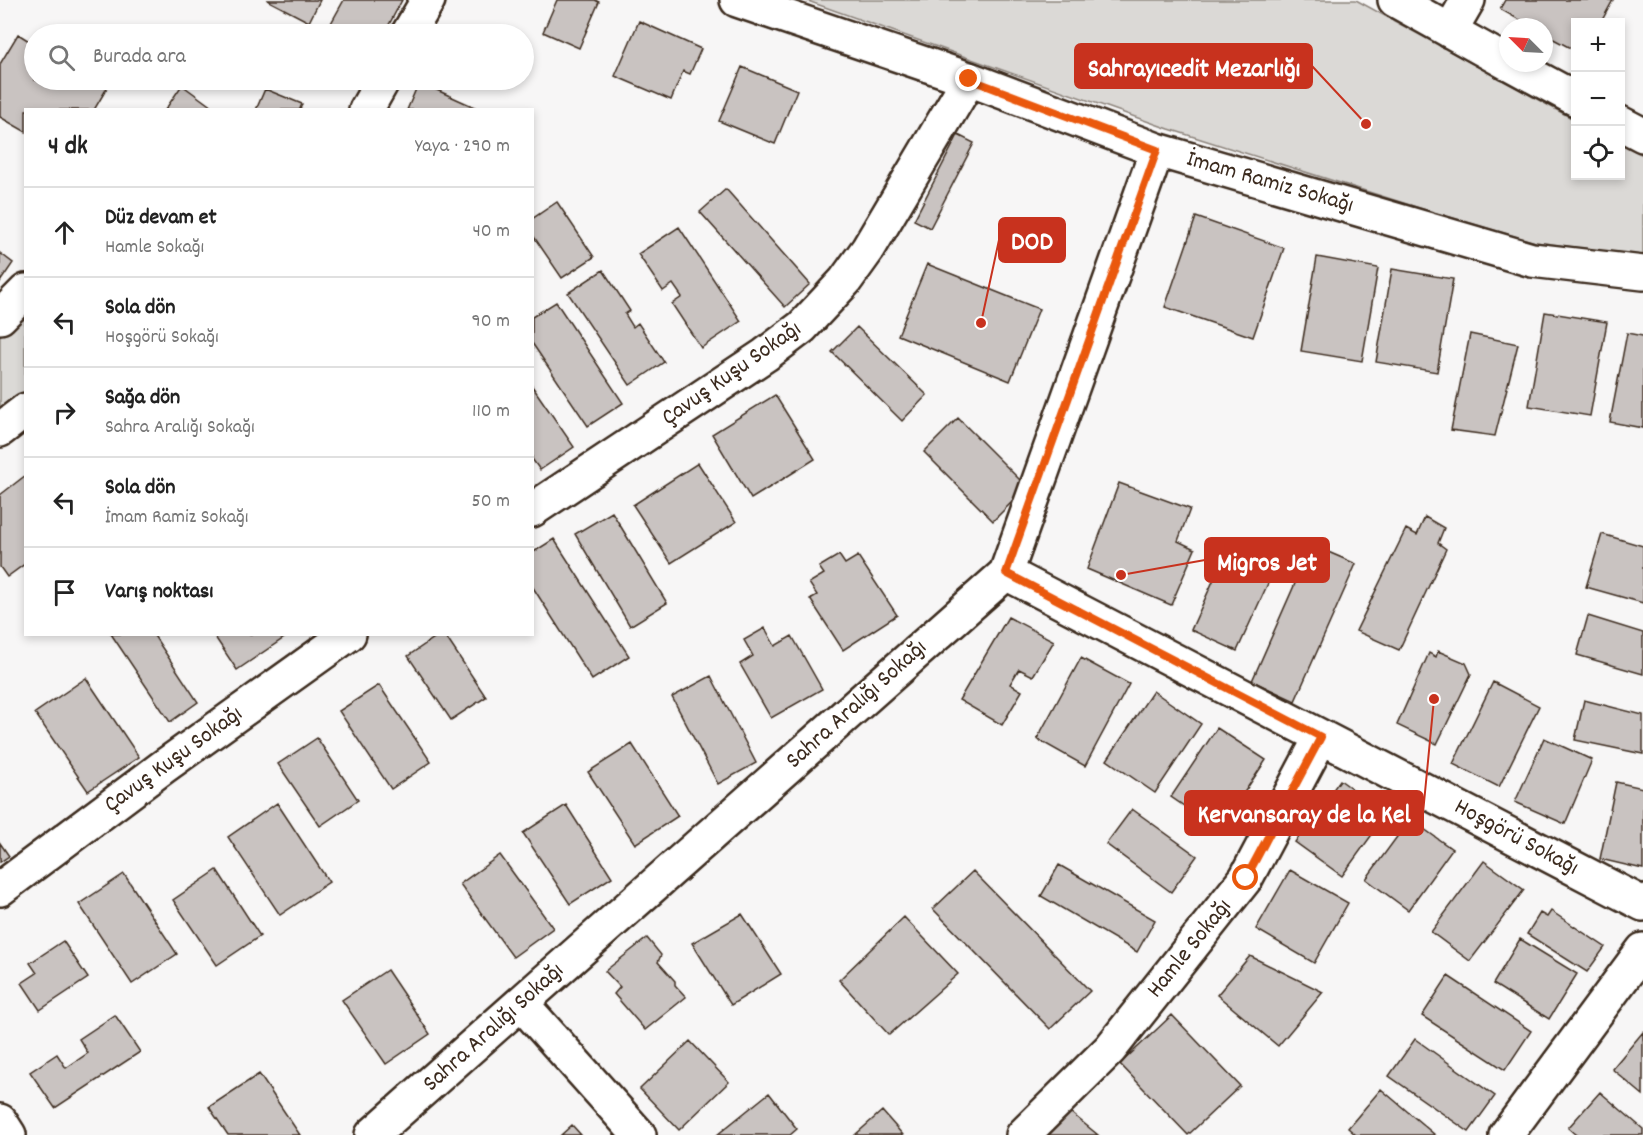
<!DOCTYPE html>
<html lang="tr">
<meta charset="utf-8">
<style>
body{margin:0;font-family:Dekko,sans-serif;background:#f6f6f6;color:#222}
.controls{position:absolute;right:18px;top:18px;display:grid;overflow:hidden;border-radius:0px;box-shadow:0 3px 9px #0003}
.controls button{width:54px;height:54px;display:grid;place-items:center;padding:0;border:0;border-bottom:2px solid #e0e0e0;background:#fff;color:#222;font:30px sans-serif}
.compass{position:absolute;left:1499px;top:18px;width:54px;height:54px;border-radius:50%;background:#fff;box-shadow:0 3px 9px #0003;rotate:294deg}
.stop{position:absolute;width:18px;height:18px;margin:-14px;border:4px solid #ea580c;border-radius:50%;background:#fff}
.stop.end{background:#ea580c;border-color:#fff;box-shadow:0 2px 6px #0008}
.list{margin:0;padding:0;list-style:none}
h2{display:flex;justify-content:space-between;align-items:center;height:78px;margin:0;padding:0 24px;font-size:26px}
h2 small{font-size:20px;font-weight:400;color:#767676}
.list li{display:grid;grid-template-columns:39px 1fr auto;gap:18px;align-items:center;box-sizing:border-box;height:90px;padding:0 24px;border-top:2px solid #e0e0e0}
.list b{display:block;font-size:22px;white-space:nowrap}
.list p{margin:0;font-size:20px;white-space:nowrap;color:#767676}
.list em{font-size:20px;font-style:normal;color:#767676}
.icon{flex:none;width:33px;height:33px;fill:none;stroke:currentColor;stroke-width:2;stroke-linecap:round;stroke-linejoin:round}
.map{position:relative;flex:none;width:1643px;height:1135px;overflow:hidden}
.search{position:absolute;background:#fff;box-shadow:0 3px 9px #0003;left:24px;top:24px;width:510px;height:66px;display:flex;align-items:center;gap:15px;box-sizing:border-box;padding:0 21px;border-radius:33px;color:#767676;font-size:22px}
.panel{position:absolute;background:#fff;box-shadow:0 3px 9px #0003;left:24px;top:108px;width:510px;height:528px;border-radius:0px}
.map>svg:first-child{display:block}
</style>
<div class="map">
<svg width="1643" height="1135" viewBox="0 0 1643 1135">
<rect width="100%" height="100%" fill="#f7f6f6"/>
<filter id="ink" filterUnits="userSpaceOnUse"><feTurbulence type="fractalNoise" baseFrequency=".0167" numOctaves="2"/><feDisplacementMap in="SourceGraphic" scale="12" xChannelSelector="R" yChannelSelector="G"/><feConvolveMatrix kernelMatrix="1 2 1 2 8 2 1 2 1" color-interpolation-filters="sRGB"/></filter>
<g filter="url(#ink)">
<!-- green -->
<path fill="#dbd9d6" stroke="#8b827a" stroke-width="1.5" d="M805 0H1356L1575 120 1576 176H1620L1621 144 1643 155V256L1535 242 1429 211 1169 129Z
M25 305V405L0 425V334Z"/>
<!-- building -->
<path fill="#c9c3c1" stroke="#3b2a1e" stroke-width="1.5" d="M267 0H320L309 22Z
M344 0H402L384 34H325Z
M557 0H595L599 2 579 48 543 32Z
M1505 0H1613L1601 22H1576V51L1544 34V27H1532L1500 9Z
M639 21 701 49 690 74 683 71 671 100 615 76Z
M18 34 34 44V80H94L107 88 94 110H26V132L0 117V64Z
M742 67 797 90 775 144 719 121Z
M419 82 481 110H407Z
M182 85 216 110H165Z
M265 89 302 104 300 109 302 110H256Z
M958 135 974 143 930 228 914 220Z
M726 189 810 284 785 307 700 212Z
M557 202 594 257 562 278 532 234V219Z
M1196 217 1284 248 1253 337 1165 307Z
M679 227 741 321 701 348 672 304 682 297 673 284 663 291 638 254Z
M0 253 13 263 0 282Z
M1317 257 1378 268 1362 361 1301 351Z
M927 264 1039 309 1010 381 898 335Z
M1392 269 1453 279 1437 372 1376 362Z
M603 270 630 311 625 314 633 327 638 323 664 362 630 385 568 293Z
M556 302 623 403 588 426 532 343V317Z
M1545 312 1607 322 1590 416 1529 406Z
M857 327 927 395 902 421 832 352Z
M1627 333 1643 336V428L1610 422Z
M1470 334 1518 344 1495 436 1451 430Z
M532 386 574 447 540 470 532 459Z
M775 395 815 459 751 499 712 434Z
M958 418 1027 487 993 521 924 452Z
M698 463 736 522 671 563 633 505Z
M26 475V563L7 577 0 567V495Z
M1119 483 1190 509 1178 541 1195 549 1171 605 1087 569Z
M612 512 667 603 630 626 575 534Z
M1425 517 1444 528 1438 543 1446 549 1399 650 1356 631 1406 529 1417 535Z
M1602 534 1643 546V603L1586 587Z
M554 539 629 656 592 680 532 586V553Z
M1312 545 1356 564 1295 701 1252 681Z
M839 555 845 564 858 556 897 615 843 650 810 599 817 595 809 583 824 574 819 567Z
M1231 557 1265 570 1263 576 1270 579 1237 651 1191 630 1223 559 1229 561Z
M1588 616 1643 633V674L1577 655Z
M1008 617 1054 641 1033 676 1019 669 1010 684 1022 691 1002 725 959 700Z
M765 628 775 646 792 636 822 689 771 718 740 664 753 656 744 640Z
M111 634H153L198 702 170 722Z
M213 634H290L237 670Z
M440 634H444L486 697 451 720 408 656Z
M1438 651 1466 663 1471 674 1437 744 1397 725 1429 653 1436 657Z
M1081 658 1129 684 1085 766 1037 739Z
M711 676 756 763 718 784 672 697Z
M86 678 139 757 88 791 35 713Z
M1493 682 1539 706 1499 787 1453 764Z
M379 685 431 762 391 789 339 711Z
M1153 691 1201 724 1155 793 1107 760Z
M1584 700 1643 715V754L1575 740Z
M1217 728 1266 760 1219 830 1171 797Z
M317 738 358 800 320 826 278 764Z
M1544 738 1592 760 1565 824 1515 802Z
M632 744 678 816 635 844 588 772Z
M1340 780 1387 814 1342 876 1295 842Z
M1616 782 1643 788V869L1600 859Z
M277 803 329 882 280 915 228 837Z
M566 805 612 877 570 904 523 833Z
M1132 809 1197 856 1171 892 1106 844Z
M1410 819 1452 849 1408 910 1366 879Z
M0 843 9 856 0 862Z
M500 855 553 928 513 957 460 884Z
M1484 861 1524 890 1470 961 1431 932Z
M1059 865 1155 920 1137 952 1041 896Z
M217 870 260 936 217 965 173 900Z
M1290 870 1348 903 1314 963 1256 929Z
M973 871 1090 991 1050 1029 933 909Z
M124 874 177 954 132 984 79 904Z
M1551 911 1605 947 1587 972 1527 934 1540 913 1547 917Z
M742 914 781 974 731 1005 692 943Z
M904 917 958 974 889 1035 839 980Z
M647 938 661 955 658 962 675 981V985L686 997 645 1030 614 994 620 987 605 971Z
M1520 939 1577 974 1549 1019 1493 984Z
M63 941 88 978 40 1010 22 983 37 973 30 963Z
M1250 956 1323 992 1278 1046 1217 995Z
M387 970 430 1034 386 1064 342 1000Z
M1448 976 1531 1031 1505 1070 1422 1016Z
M115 1015 140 1052 55 1108 30 1072 57 1054 66 1068 88 1053 79 1039Z
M1172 1015 1240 1086 1188 1135 1120 1064Z
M1643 1032V1095L1612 1069Z
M1415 1039 1495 1096 1469 1132 1389 1076Z
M690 1041 729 1082 679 1130 640 1089Z
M259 1074 300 1135H228L209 1107Z
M1381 1089 1435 1135H1356L1348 1128Z
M1600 1092 1643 1129V1135H1576L1568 1128Z
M769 1093 797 1129 790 1135H717Z
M882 1111 903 1135H855Z
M1070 1112 1098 1135H1047Z
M572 1125 581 1135H561Z"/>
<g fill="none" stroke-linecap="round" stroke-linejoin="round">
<defs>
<path id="minor" d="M737 0 969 79 1157 150 1532 260 1643 273
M1395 0 1508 63
M1450 31 1468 0
M408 34 428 0
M1509 63 1576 99
M366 110 383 80
M1620 123 1643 135
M0 317 26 291
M0 430 26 410
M532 510 765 355 802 327 845 281 868 249 969 79
M1006 573 1643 904
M0 889 163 767 349 634
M521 1003 639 1135
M372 1135 1006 573 1157 150
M1023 1135 1110 1049 1246 878 1321 737
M1506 1135 1643 950"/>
<path id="major" d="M0 1121 9 1135"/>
</defs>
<!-- minor casing -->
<use href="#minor" stroke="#3b2a1e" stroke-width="38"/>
<!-- major casing -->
<use href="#major" stroke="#3b2a1e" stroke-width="38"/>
<!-- minor -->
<use href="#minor" stroke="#fff" stroke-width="33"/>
<!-- major -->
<use href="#major" stroke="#fff" stroke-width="33"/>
</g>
</g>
<g fill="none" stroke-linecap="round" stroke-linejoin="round" filter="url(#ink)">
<!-- route -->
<path stroke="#ea580c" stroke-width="8" d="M969 79 1157 150 1006 573 1321 737 1246 878"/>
</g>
<g text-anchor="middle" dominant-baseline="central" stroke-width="4.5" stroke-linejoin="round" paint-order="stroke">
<!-- street labels -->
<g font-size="24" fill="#3b2a1e" stroke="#fff">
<text transform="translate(1270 183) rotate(16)">İmam Ramiz Sokağı</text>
<text transform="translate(732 374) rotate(-35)">Çavuş Kuşu Sokağı</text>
<text transform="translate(857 705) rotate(-42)">Sahra Aralığı Sokağı</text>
<text transform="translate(174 760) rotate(-36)">Çavuş Kuşu Sokağı</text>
<text transform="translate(1516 838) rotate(28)">Hoşgörü Sokağı</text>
<text transform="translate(1190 949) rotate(-51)">Hamle Sokağı</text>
<text transform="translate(494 1028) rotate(-42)">Sahra Aralığı Sokağı</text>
</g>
</g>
<!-- callouts -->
<path fill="none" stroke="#c8321e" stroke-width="2" d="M1366 124L1312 66M981 323L999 240M1121 575L1205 560M1434 699L1423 813"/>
<g fill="#c8321e" stroke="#fff" stroke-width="2">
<circle cx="1366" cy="124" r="6"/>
<circle cx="981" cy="323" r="6"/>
<circle cx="1121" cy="575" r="6"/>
<circle cx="1434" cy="699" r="6"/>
</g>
<g fill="#c8321e" stroke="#c8321e" stroke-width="2">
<rect x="1075" y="44" width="237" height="44" rx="6"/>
<rect x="999" y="218" width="66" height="44" rx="6"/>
<rect x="1205" y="538" width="124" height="44" rx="6"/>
<rect x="1185" y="791" width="238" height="44" rx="6"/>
</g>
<g font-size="26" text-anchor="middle" font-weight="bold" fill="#fff">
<text x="1194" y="76">Sahrayıcedit Mezarlığı</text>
<text x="1032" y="249">DOD</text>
<text x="1267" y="570">Migros Jet</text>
<text x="1304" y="822">Kervansaray de la Kel</text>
</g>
</svg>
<div class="controls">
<button>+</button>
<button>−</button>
<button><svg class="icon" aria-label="locate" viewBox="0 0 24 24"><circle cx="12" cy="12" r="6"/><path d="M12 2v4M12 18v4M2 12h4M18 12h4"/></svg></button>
</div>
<svg class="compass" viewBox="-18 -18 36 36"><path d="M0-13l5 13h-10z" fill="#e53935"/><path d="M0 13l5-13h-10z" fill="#767676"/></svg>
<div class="stop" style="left:1246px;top:878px"></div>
<div class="stop end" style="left:969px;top:79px"></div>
<div class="search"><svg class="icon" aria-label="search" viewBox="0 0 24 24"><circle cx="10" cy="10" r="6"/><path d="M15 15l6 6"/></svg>Burada ara</div>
<section class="panel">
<h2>4 dk<small>Yaya · 290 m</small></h2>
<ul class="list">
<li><svg class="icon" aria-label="ahead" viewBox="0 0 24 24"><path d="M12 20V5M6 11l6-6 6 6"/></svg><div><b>Düz devam et</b><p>Hamle Sokağı</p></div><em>40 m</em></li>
<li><svg class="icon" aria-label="left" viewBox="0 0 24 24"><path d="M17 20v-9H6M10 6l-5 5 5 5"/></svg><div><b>Sola dön</b><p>Hoşgörü Sokağı</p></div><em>90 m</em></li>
<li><svg class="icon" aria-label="right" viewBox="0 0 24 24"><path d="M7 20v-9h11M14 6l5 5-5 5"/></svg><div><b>Sağa dön</b><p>Sahra Aralığı Sokağı</p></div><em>110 m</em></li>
<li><svg class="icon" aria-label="left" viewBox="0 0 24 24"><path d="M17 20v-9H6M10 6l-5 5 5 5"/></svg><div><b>Sola dön</b><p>İmam Ramiz Sokağı</p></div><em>50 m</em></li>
<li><svg class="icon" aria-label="arrive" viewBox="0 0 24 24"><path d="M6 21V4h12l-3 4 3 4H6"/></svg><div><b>Varış noktası</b></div></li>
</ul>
</section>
</div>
